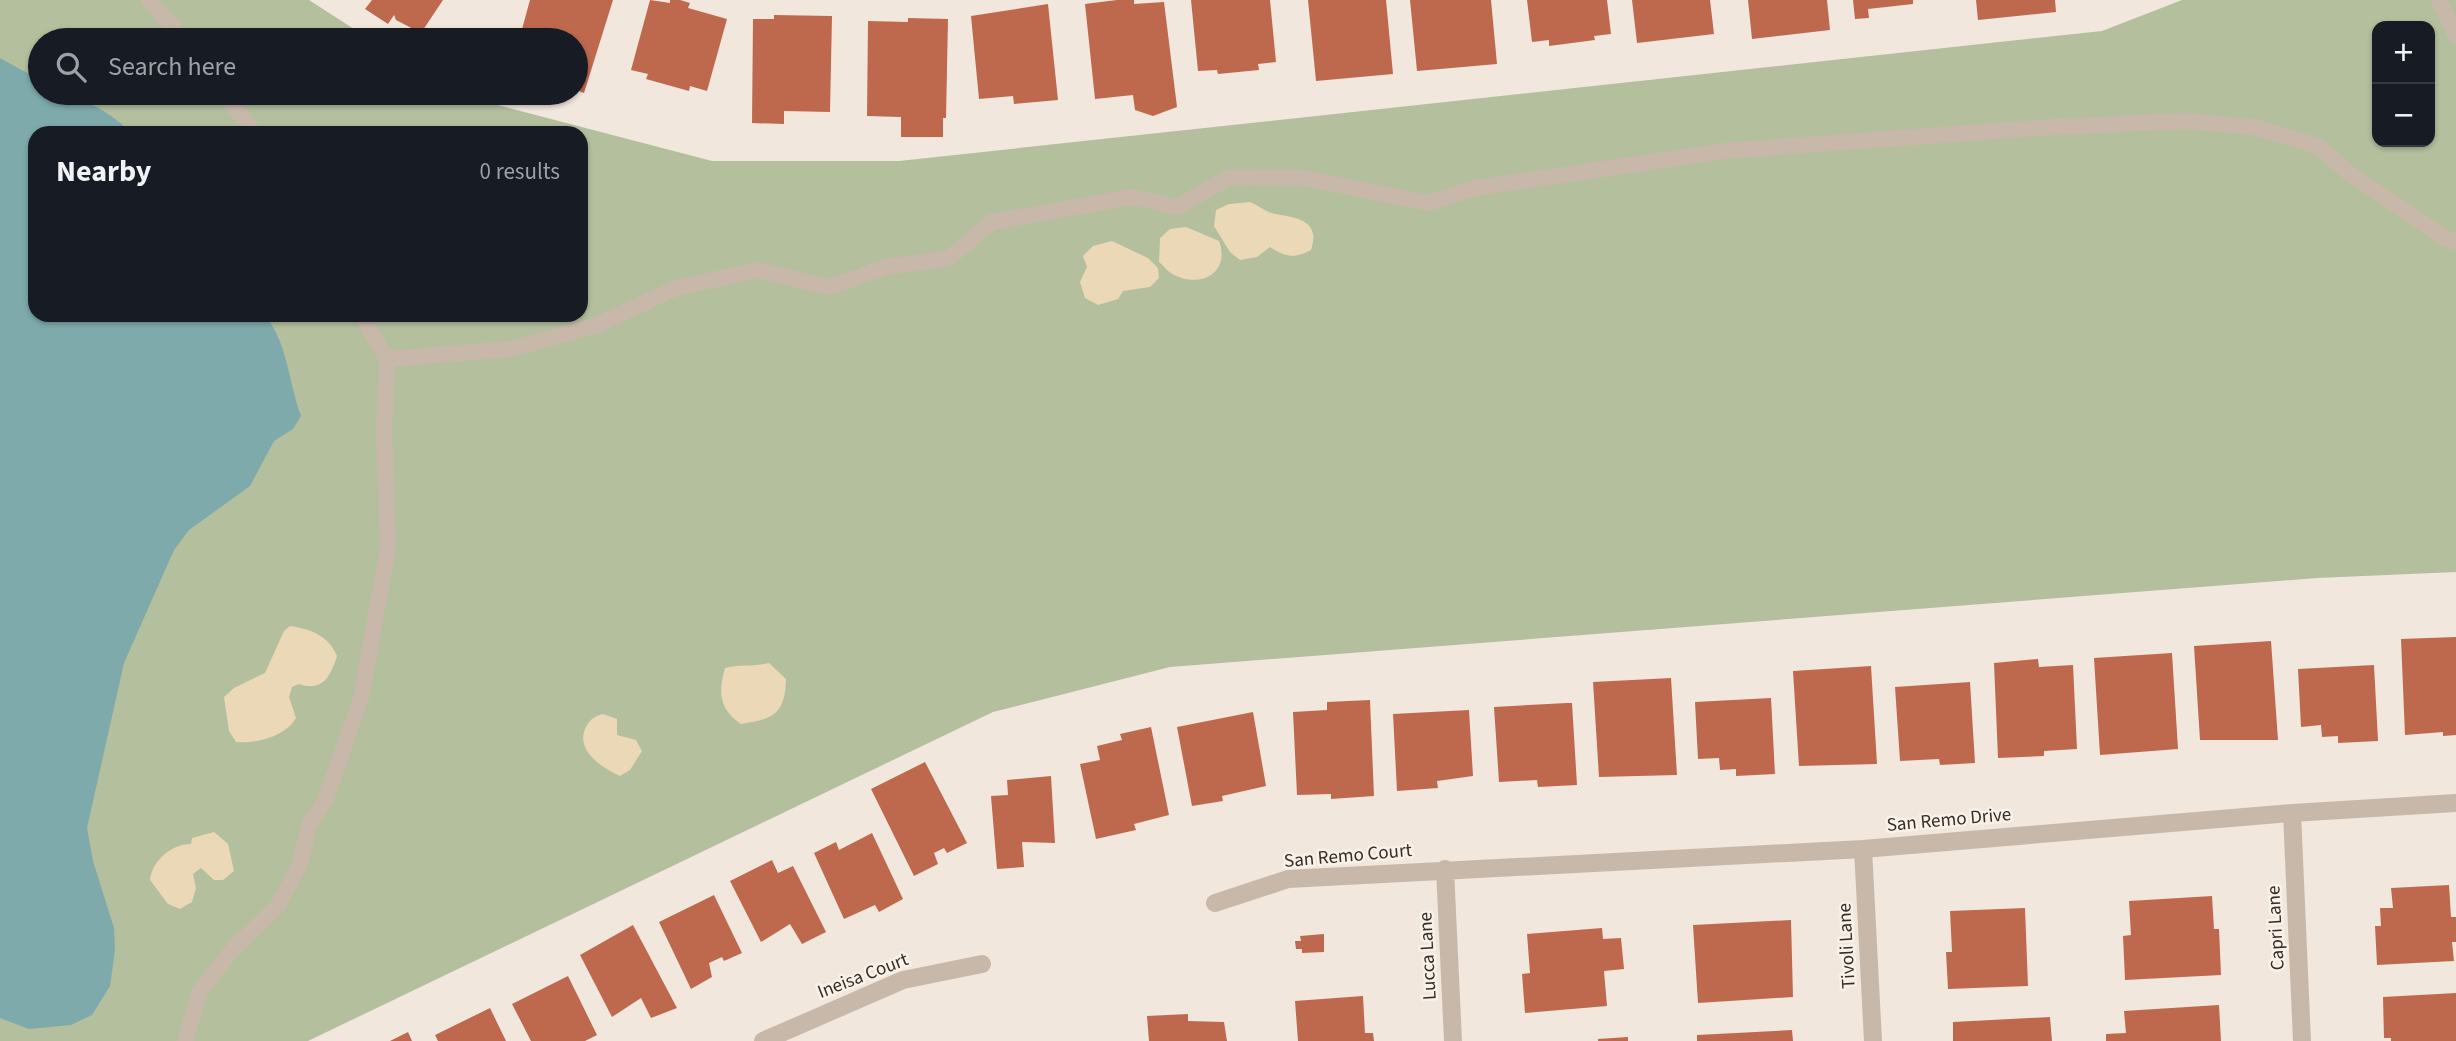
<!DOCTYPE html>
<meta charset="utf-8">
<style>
body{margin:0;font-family:"Source Sans 3",sans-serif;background:#20242c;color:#f1f3f6}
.controls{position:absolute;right:21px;top:21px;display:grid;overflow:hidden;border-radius:14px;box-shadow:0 2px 5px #0004}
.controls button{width:63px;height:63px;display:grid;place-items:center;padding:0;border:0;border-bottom:2px solid #363941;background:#171b24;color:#f1f3f6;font:35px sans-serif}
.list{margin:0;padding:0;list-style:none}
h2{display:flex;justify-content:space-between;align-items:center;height:91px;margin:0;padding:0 28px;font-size:30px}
h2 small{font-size:23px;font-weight:400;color:#9ea1a6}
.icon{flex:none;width:38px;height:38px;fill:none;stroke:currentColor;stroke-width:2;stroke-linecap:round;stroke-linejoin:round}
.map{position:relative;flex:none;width:2456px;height:1041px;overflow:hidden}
.search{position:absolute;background:#171b24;box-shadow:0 2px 5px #0004;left:28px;top:28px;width:560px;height:77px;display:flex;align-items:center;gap:18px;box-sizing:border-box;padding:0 24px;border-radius:38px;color:#9ea1a6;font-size:26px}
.panel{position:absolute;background:#171b24;box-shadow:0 2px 5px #0004;left:28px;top:126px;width:560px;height:196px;border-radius:21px}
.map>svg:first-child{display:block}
</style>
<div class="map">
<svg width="2456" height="1041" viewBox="0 0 2456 1041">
<rect width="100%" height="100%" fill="#f1e7dd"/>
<!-- green -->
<path fill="#b4bf9e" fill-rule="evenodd" d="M0 0H309L371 40H40V93H452L712 161H899L2102 31 2182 0H2456V572L2317 578 1170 667 993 712 308 1041H0ZM2377 26H2430V142H2377ZM35 133H581V315H35Z"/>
<!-- sand -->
<path fill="#ead8b6" d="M1250 202C1258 205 1267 213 1275 214 1297 218 1321 220 1311 250 1295 259 1285 257 1270 247L1257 257 1240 260 1230 252 1214 226 1216 210 1229 204Z
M1186 227 1219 241C1231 274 1199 289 1172 274 1167 271 1163 265 1159 262L1160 238 1170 229Z
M1112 241 1148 258 1158 268 1159 278 1150 287 1123 291 1118 299 1098 305 1085 298 1080 282 1087 267 1083 256 1093 246Z
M290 626C311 629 329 636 337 656 330 677 323 692 299 684L292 687 289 697 296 718C286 736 257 744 236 742L229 731 224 697 234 688 265 673 284 631Z
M769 663 786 679C785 714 774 719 741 724 719 709 718 693 725 668 739 664 752 667 769 663Z
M603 714 617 719V735L636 740 642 751 630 770 620 776C602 768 574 750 586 727 590 719 595 716 603 714Z
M214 832 228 844 234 871 223 880H214L201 868 193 874 196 888 192 902 180 909 168 904 150 880C152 861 171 844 191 844L192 838Z"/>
<!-- water -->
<path fill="#7eaaac" d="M0 58 40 80V93C74 93 107 108 131 133H35V315H264C287 339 289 384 301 416L293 429 274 441 250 486 189 530 174 550 124 663 87 828 93 861 114 928 115 950 110 986 92 1015 71 1025 29 1029 0 1018Z"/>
<!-- building -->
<path fill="#be694e" d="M372 0H443L421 33 396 20 394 15 388 24 365 9Z
M530 0H613L584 93 576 90V40H519Z
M650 0 670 3V0H680L690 3 688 8 727 19 707 91 690 86 689 91 646 79 648 74 631 70Z
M1117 0H1134V4L1164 2 1177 107 1153 116 1135 110 1133 95 1095 99 1085 4Z
M1191 0H1270L1276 62 1258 64 1259 70 1218 74 1217 70 1198 71Z
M1308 0H1386L1393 74 1316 81Z
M1410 0H1491L1497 64 1417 71Z
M1527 0H1607L1611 34 1594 36 1595 40 1549 46V40L1532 42Z
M1632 0H1710L1714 34 1637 43Z
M1748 0H1827L1830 30 1752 39Z
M1853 0H1913V4L1868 9 1869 18 1855 19Z
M1976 0H2055L2056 12 1978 20Z
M1048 4 1058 100 1014 104 1013 96 979 99 971 16Z
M774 15 832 16 830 112 784 111V124L752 123 753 19H774Z
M908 18 948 19 946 118H943V137H901V117L867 116 868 21 908 22Z
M2456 637V735L2443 736V732L2405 735 2401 639Z
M2271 641 2278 740H2200L2194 646Z
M2172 653 2178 749 2100 755 2094 658Z
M2038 659 2039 667 2073 665 2077 749 2044 751V756L1998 758 1994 663Z
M2374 665 2378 741 2338 743V736L2322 737 2321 725 2301 727 2298 669Z
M1871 666 1877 764 1799 766 1793 671Z
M1671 678 1677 775 1599 777 1593 682Z
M1970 682 1975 763 1940 765 1939 759 1900 761 1895 687Z
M1771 698 1775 774 1736 776V769L1720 770 1719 758 1698 759 1695 702Z
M1370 700 1374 796 1331 799V794L1297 795 1293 712 1327 710V702Z
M1567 703H1572L1577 785 1538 787 1537 780 1499 782 1494 707Z
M1469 710 1473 776 1437 781 1438 788 1397 791 1393 714Z
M1253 712 1266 786 1222 796 1223 801 1192 806 1177 727Z
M1151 727 1169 815 1134 824 1136 830 1096 839 1080 764 1100 760 1097 746 1122 740 1120 734Z
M925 762 967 843 947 853 944 848 934 853 938 864 914 876 871 789Z
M1051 776 1055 843 1022 842 1024 867 997 869 991 796 1008 795 1007 780Z
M872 833 903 899 879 912 875 905 844 919 814 853 836 842 839 850Z
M772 860 778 873 793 866 826 932 802 944 790 924 761 942 730 881Z
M2449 885 2451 917H2456V942H2452L2454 961 2377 965 2375 926H2381L2380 908H2393L2391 888Z
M714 895 742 953 724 961 722 957 709 963 712 977 691 989 659 922Z
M2212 896 2214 929H2219L2221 975 2125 980 2123 936 2131 935 2129 901Z
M2025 908 2028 986 1948 989 1946 952H1952L1950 911Z
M1791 920 1793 997 1698 1003 1693 925Z
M633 925 677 1008 651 1018 641 998 612 1017 580 955Z
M1602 928 1603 939 1621 938 1624 969 1604 971 1607 1006 1525 1013 1522 974 1530 973 1527 934Z
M1324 934V952L1302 953V949H1296L1295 941H1301L1300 936Z
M568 976 597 1035 585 1041H531L512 1004Z
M2456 993V1041H2391V1038H2384L2383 997Z
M1363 996 1365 1033H1373L1374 1041H1298L1295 1001Z
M2219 1005 2221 1041H2106V1034L2126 1033 2124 1011Z
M490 1008 506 1041H438L435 1035Z
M1188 1014V1021L1224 1022 1227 1041H1149L1147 1016Z
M2050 1017 2052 1041H1953V1022Z
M1792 1030 1793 1041H1697V1035Z
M408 1032 412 1041H390Z
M1628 1037V1041H1598V1039Z"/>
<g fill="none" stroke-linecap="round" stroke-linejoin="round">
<!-- service -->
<path stroke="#c8b8aa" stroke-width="16" d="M149 0 184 40
M2439 0 2456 36
M224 93 254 133
M361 315 387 359
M185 1041 200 991 234 948 278 906 300 864 309 825 325 801 361 698 388 548 384 432 387 359 511 349 597 325 676 288 758 270 829 287 887 267 949 258 992 222 1132 197 1177 207 1230 177 1305 178 1429 203 1475 188 1725 151 2036 128 2185 121 2254 127 2318 146 2350 174 2445 238 2456 242"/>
<!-- minor -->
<path stroke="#c8b8aa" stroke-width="18" d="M2292 813 2302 1041
M1863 849 1873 1041
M1445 869 1453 1041
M1215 903 1288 879 1863 849 2292 813 2456 803
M763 1041 903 980 982 964"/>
</g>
<g text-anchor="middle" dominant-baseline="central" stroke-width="5" stroke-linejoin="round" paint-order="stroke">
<!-- street labels -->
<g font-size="19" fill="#362d29" stroke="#f8f2e9">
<text transform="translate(1949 820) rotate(-5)">San Remo Drive</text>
<text transform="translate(1348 856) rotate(-5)">San Remo Court</text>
<text transform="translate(2276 928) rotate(-93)">Capri Lane</text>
<text transform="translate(1847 946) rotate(-93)">Tivoli Lane</text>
<text transform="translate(1428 956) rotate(-93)">Lucca Lane</text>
<text transform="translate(863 976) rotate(-21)">Ineisa Court</text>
</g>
</g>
</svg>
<div class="controls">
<button>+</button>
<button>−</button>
</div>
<div class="search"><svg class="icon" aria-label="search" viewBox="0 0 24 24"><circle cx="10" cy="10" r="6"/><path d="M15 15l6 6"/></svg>Search here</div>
<section class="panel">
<h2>Nearby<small>0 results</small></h2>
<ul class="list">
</ul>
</section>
</div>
